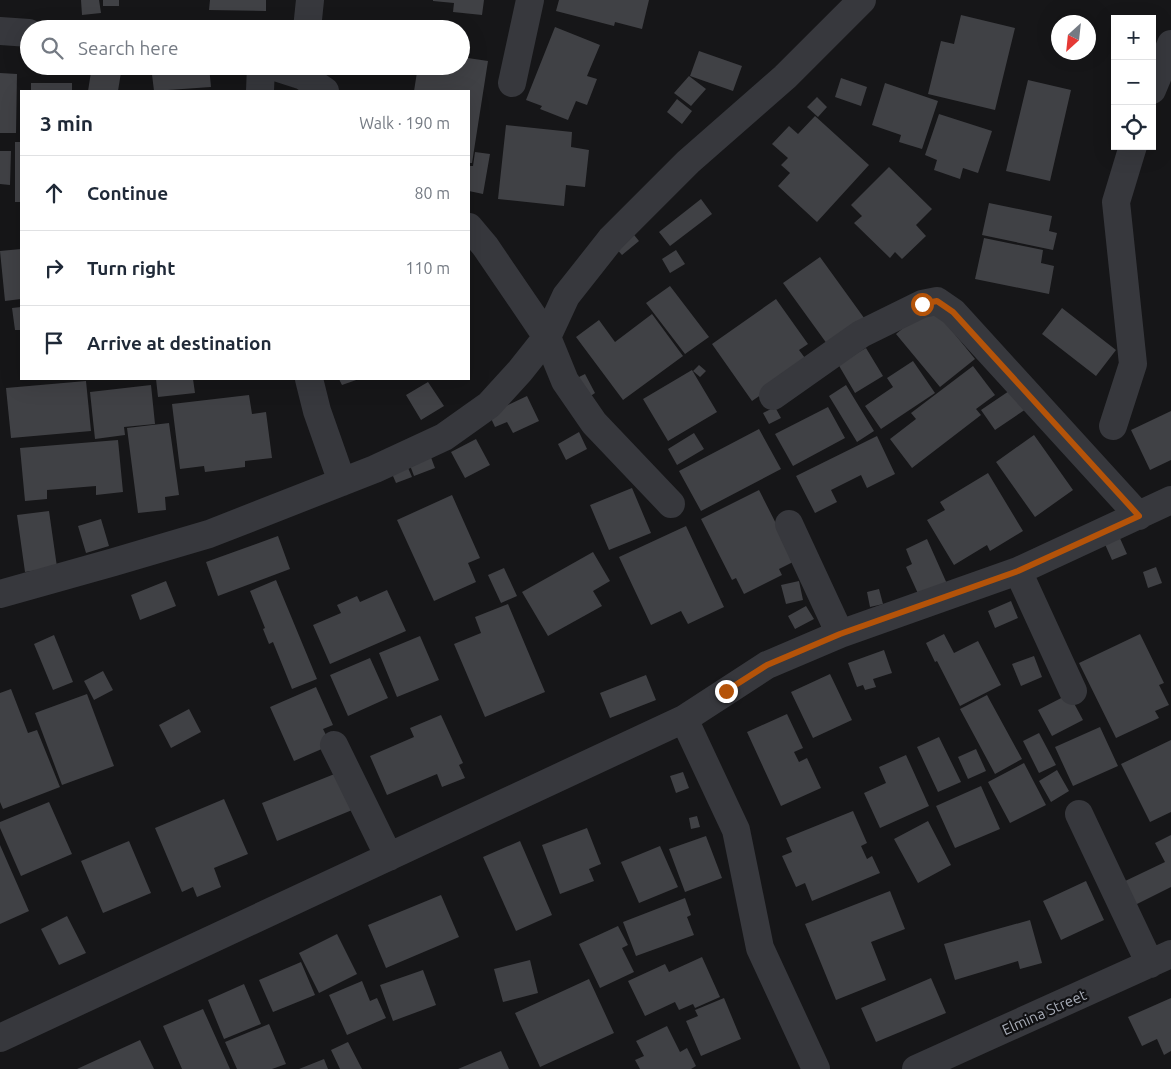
<!DOCTYPE html>
<meta charset="utf-8">
<style>
body{margin:0;font-family:Ubuntu,sans-serif;background:#f2f2f3;color:#1f2937}
.controls{position:absolute;right:15px;top:15px;display:grid;overflow:hidden;border-radius:0px;box-shadow:0 5px 20px #0002}
.controls button{width:45px;height:45px;display:grid;place-items:center;padding:0;border:0;border-bottom:1px solid #e0e1e3;background:#fff;color:#1f2937;font:25px sans-serif}
.compass{position:absolute;left:1051px;top:15px;width:45px;height:45px;border-radius:50%;background:#fff;box-shadow:0 5px 20px #0002;rotate:207deg}
.stop{position:absolute;width:15px;height:15px;margin:-11px;border:4px solid #b45309;border-radius:50%;background:#fff}
.stop.end{background:#b45309;border-color:#fff;box-shadow:0 1px 5px #0008}
.list{margin:0;padding:0;list-style:none}
h2{display:flex;justify-content:space-between;align-items:center;height:65px;margin:0;padding:0 20px;font-size:21px}
h2 small{font-size:16px;font-weight:400;color:#747a83}
.list li{display:grid;grid-template-columns:32px 1fr auto;gap:15px;align-items:center;box-sizing:border-box;height:75px;padding:0 20px;border-top:1px solid #e0e1e3}
.list b{display:block;font-size:19px;white-space:nowrap}
.list em{font-size:16px;font-style:normal;color:#747a83}
.icon{flex:none;width:28px;height:28px;fill:none;stroke:currentColor;stroke-width:2;stroke-linecap:round;stroke-linejoin:round}
.map{position:relative;flex:none;width:1171px;height:1069px;overflow:hidden}
.search{position:absolute;background:#fff;box-shadow:0 5px 20px #0002;left:20px;top:20px;width:450px;height:55px;display:flex;align-items:center;gap:12px;box-sizing:border-box;padding:0 18px;border-radius:28px;color:#747a83;font-size:19px}
.panel{position:absolute;background:#fff;box-shadow:0 5px 20px #0002;left:20px;top:90px;width:450px;height:290px;border-radius:0px}
.map>svg:first-child{display:block}
</style>
<div class="map">
<svg width="1171" height="1069" viewBox="0 0 1171 1069">
<rect width="100%" height="100%" fill="#161618"/>
<!-- building -->
<path fill="#404145" d="M81 0H99L101 13 82 15Z
M103 0H119V6H103Z
M210 0H266V11L209 10Z
M433 0H484L482 15 453 12 454 3 433 1Z
M559 0H649L642 29 615 22 614 26 556 11Z
M961 15 1015 28 995 110 928 94 941 41 954 44Z
M555 27 600 45 587 76 597 79 587 105 576 101 568 120 540 109 542 106 526 100Z
M699 51 742 66 733 91 690 76Z
M461 57 488 61 472 163H469V91H414L418 66H461Z
M92 66H122L118 91H88Z
M151 66H209L211 87 154 91Z
M0 73 17 74 16 133H0Z
M689 76 706 89 691 106 674 93Z
M841 78 867 87 861 106 835 97Z
M1028 80 1071 90 1050 181 1006 171Z
M31 83H72V91H31Z
M885 83 938 101 922 149 899 142 901 135 872 125Z
M817 97 827 107 818 117 807 107Z
M677 99 692 111 682 124 667 112Z
M939 114 992 131 978 173 963 168 960 179 934 170 937 160 925 155Z
M815 116 869 165 817 222 778 186 790 173 781 165 788 158 772 144 789 126 798 134Z
M506 125 572 132 571 147 589 150 585 187 566 185 564 206 498 199Z
M15 142H21V202H15Z
M0 151H11L10 185 0 184Z
M475 152 490 154 483 194 469 191V166H473Z
M889 167 932 209 916 225 926 236 902 259 895 252 890 258 854 223 862 216 851 205Z
M701 199 712 214 670 246 659 232Z
M989 203 1052 216 1049 231 1057 233 1053 250 982 235Z
M630 230 639 241 622 255 613 245Z
M984 238 1043 250 1041 263 1054 266 1049 294 975 279Z
M21 249V299L5 301 0 251Z
M676 250 685 264 670 273 662 259Z
M820 257 867 322 830 348 783 283Z
M670 286 709 337 685 354 646 303Z
M776 299 808 344 799 350 808 362 752 401 712 344Z
M931 305 975 359 940 387 896 334Z
M21 307V330H15L12 308Z
M1062 308 1116 350 1096 376 1042 334Z
M652 314 683 356 623 400 576 337 599 320 615 342Z
M866 348 883 376 855 393 838 364Z
M913 361 935 393 881 429 865 406 893 387 887 378Z
M699 365 706 371 700 377 693 371Z
M973 366 995 395 976 409 981 415 912 468 890 439 916 419 911 413Z
M692 370 717 412 668 441 643 399Z
M585 374 595 393 586 399 575 379Z
M156 379H193L195 393 158 397Z
M339 379H359L342 385Z
M86 381 91 431 11 438 6 388Z
M428 382 444 406 421 420 406 395Z
M151 385 155 424 124 427 125 435 95 439 90 392Z
M846 385 874 431 857 442 829 396Z
M1012 389 1026 409 995 430 981 410Z
M249 395 252 414 266 412 272 458 245 461V467L205 472 204 466 180 469 172 404Z
M527 396 539 421 513 433 507 422 495 427 489 414Z
M775 407 781 418 769 424 763 413Z
M828 407 845 438 793 466 775 434Z
M1171 411V460L1150 470 1131 430Z
M169 423 179 495 165 497 166 510 138 513 127 428Z
M759 429 781 469 701 511 679 471Z
M579 432 587 449 566 460 558 444Z
M694 433 704 449 677 465 668 449Z
M1034 435 1073 490 1035 517 996 462Z
M877 436 895 474 867 488 861 475 831 490 837 502 815 513 796 476Z
M476 439 490 465 465 478 451 452Z
M118 440 123 492 96 495V486L47 490V499L25 501 20 448Z
M429 452 435 468 414 476 408 460Z
M406 463 412 477 396 483 390 469Z
M988 473 1023 531 990 551 987 545 954 565 927 520 945 510 940 502Z
M632 488 651 533 609 550 590 505Z
M759 490 795 561 779 569 782 575 744 594 736 578 732 580 701 519Z
M452 495 480 558 468 563 476 582 434 601 397 520Z
M49 511 57 567 25 572 17 515Z
M101 519 109 546 86 553 78 526Z
M686 526 724 607 688 624 681 611 651 625 619 557Z
M278 536 290 569 218 596 206 562Z
M1119 536 1127 554 1112 560 1104 542Z
M927 539 948 586 920 598 906 567 912 564 906 549Z
M593 552 610 581 593 591 602 606 548 636 522 592Z
M1156 567 1162 583 1148 588 1143 572Z
M504 568 517 596 501 603 488 575Z
M276 580 317 679 292 689 273 642 269 644 263 629 265 628 250 591Z
M166 581 176 606 140 620 131 595Z
M799 581 803 600 786 604 781 585Z
M879 589 883 604 870 607 867 592Z
M387 590 406 631 330 664 313 625 341 613 337 605 357 596 360 602Z
M1011 601 1018 618 995 628 988 611Z
M508 604 545 692 485 717 454 644 481 633 475 617Z
M806 606 814 619 795 629 788 616Z
M944 634 954 653 978 641 1001 685 960 706 937 661 935 662 926 643Z
M1140 634 1164 683 1159 685 1169 705 1155 711 1159 718 1116 738 1079 663Z
M54 635 73 682 53 690 34 644Z
M420 636 439 680 397 697 379 653Z
M884 650 892 673 873 679 876 687 865 690 863 685 857 687 848 663Z
M1034 656 1042 677 1021 686 1012 664Z
M370 658 388 698 348 716 330 675Z
M103 671 113 690 94 700 84 681Z
M830 674 852 720 813 738 791 692Z
M646 675 656 700 610 718 600 693Z
M316 687 333 725 323 729 331 745 294 761 270 707Z
M11 689 28 733 37 730 60 787 3 809 0 802V693Z
M87 694 114 766 62 785 35 713Z
M1069 694 1083 720 1052 736 1038 710Z
M987 695 1022 759 995 774 960 709Z
M189 709 201 732 171 748 159 725Z
M787 714 803 748 794 752 799 762 807 758 821 788 781 806 747 732Z
M441 715 463 763 459 765 465 778 442 787 437 774 387 795 370 756 414 737 410 728Z
M1100 727 1118 766 1073 786 1055 747Z
M1039 733 1056 765 1039 773 1023 741Z
M939 737 961 782 938 792 917 747Z
M1171 740V812L1150 822 1121 764Z
M976 749 986 771 968 779 958 757Z
M906 755 929 806 880 828 864 793 886 783 879 767Z
M1024 763 1046 805 1010 823 988 782Z
M1057 770 1069 791 1051 802 1039 781Z
M342 771 357 808 277 841 262 803Z
M683 772 689 788 676 793 670 776Z
M981 786 1000 829 955 848 936 806Z
M224 799 248 854 214 868 221 887 197 897 193 887 182 892 155 828Z
M49 802 72 854 21 876 0 828V822Z
M853 811 867 843 861 846 867 859 872 856 880 873 812 901 805 883 796 887 782 856 792 852 786 838Z
M697 816 700 827 691 829 689 818Z
M928 821 951 865 918 883 894 839Z
M587 828 601 864 589 869 594 881 560 894 542 845Z
M1171 835V887L1133 906 1121 883 1165 862 1155 843Z
M706 836 722 878 685 892 669 849Z
M129 841 151 893 103 913 81 861Z
M520 841 552 915 516 931 483 857Z
M0 845 29 911 0 924Z
M660 846 678 887 639 903 621 862Z
M1086 881 1104 920 1061 940 1043 901Z
M890 891 905 929 871 942 886 980 836 1000 805 924Z
M441 895 459 937 386 968 368 925Z
M685 898 691 915 687 917 694 935 636 956 623 922Z
M67 916 86 953 59 965 41 929Z
M1030 920 1042 963 1020 969 1018 961 955 980 944 944Z
M618 926 628 945 622 948 634 972 600 988 579 944Z
M337 934 357 974 319 993 299 953Z
M702 957 720 997 695 1008 693 1004 679 1010 675 1002 645 1016 628 981 665 964 669 972Z
M530 960 538 993 503 1002 494 969Z
M301 962 315 995 273 1012 259 980Z
M423 970 436 1005 393 1021 380 985Z
M931 978 946 1013 876 1042 861 1008Z
M589 979 614 1033 540 1067 515 1013Z
M362 981 370 1001 377 998 386 1018 347 1035 329 995Z
M244 984 261 1024 224 1039 208 1000Z
M724 998 741 1039 701 1056 686 1021 698 1016 695 1010Z
M1171 998V1051L1164 1055 1157 1039 1142 1046 1128 1017Z
M203 1009 230 1069H182L163 1026Z
M269 1024 286 1064 272 1069H237L225 1042Z
M667 1026 680 1052 687 1048 696 1066 691 1069H640L635 1060 644 1056 636 1041Z
M140 1040 154 1069H77Z
M348 1042 362 1069H340L331 1050Z
M501 1051 509 1069H458Z
M324 1059 328 1069H299Z"/>
<g fill="none" stroke-linecap="round" stroke-linejoin="round">
<!-- minor -->
<path stroke="#37383d" stroke-width="28" d="M307 29 310 0
M0 31 29 33
M272 66 303 76 304 66
M303 76 325 91
M512 83 530 0
M1152 90 1171 44
M260 91 261 66
M469 227 485 246 547 337 565 381 594 423 671 504
M309 379 317 411 342 482
M773 396 861 334 922 304 937 301 953 312 1139 516
M1113 426 1133 364 1116 202 1133 146
M789 524 840 634
M1018 571 1073 691
M0 594 114 562 209 534 375 469 444 437 489 405 520 371 547 337 566 296 611 239 688 162 785 77 862 0
M684 719 736 830 760 948 816 1069
M334 745 389 857
M1079 814 1150 964
M0 1038 684 719 767 665 840 634 1018 571 1171 500
M916 1069 1171 954"/>
</g>
<g fill="none" stroke-linecap="round" stroke-linejoin="round">
<!-- route -->
<path stroke="#b45309" stroke-width="6" d="M726 691 767 665 840 634 1018 571 1139 516 953 312 937 301 922 304"/>
</g>
<g text-anchor="middle" dominant-baseline="central" stroke-width="4.5" stroke-linejoin="round" paint-order="stroke">
<!-- street labels -->
<g font-size="15" fill="#a8adb8" stroke="#111113">
<text transform="translate(1044 1012) rotate(-24)">Elmina Street</text>
</g>
</g>
</svg>
<div class="controls">
<button>+</button>
<button>−</button>
<button><svg class="icon" aria-label="locate" viewBox="0 0 24 24"><circle cx="12" cy="12" r="6"/><path d="M12 2v4M12 18v4M2 12h4M18 12h4"/></svg></button>
</div>
<svg class="compass" viewBox="-18 -18 36 36"><path d="M0-13l5 13h-10z" fill="#e53935"/><path d="M0 13l5-13h-10z" fill="#747a83"/></svg>
<div class="stop" style="left:922px;top:304px"></div>
<div class="stop end" style="left:726px;top:691px"></div>
<div class="search"><svg class="icon" aria-label="search" viewBox="0 0 24 24"><circle cx="10" cy="10" r="6"/><path d="M15 15l6 6"/></svg>Search here</div>
<section class="panel">
<h2>3 min<small>Walk · 190 m</small></h2>
<ul class="list">
<li><svg class="icon" aria-label="ahead" viewBox="0 0 24 24"><path d="M12 20V5M6 11l6-6 6 6"/></svg><div><b>Continue</b></div><em>80 m</em></li>
<li><svg class="icon" aria-label="right" viewBox="0 0 24 24"><path d="M7 20v-9h11M14 6l5 5-5 5"/></svg><div><b>Turn right</b></div><em>110 m</em></li>
<li><svg class="icon" aria-label="arrive" viewBox="0 0 24 24"><path d="M6 21V4h12l-3 4 3 4H6"/></svg><div><b>Arrive at destination</b></div></li>
</ul>
</section>
</div>
